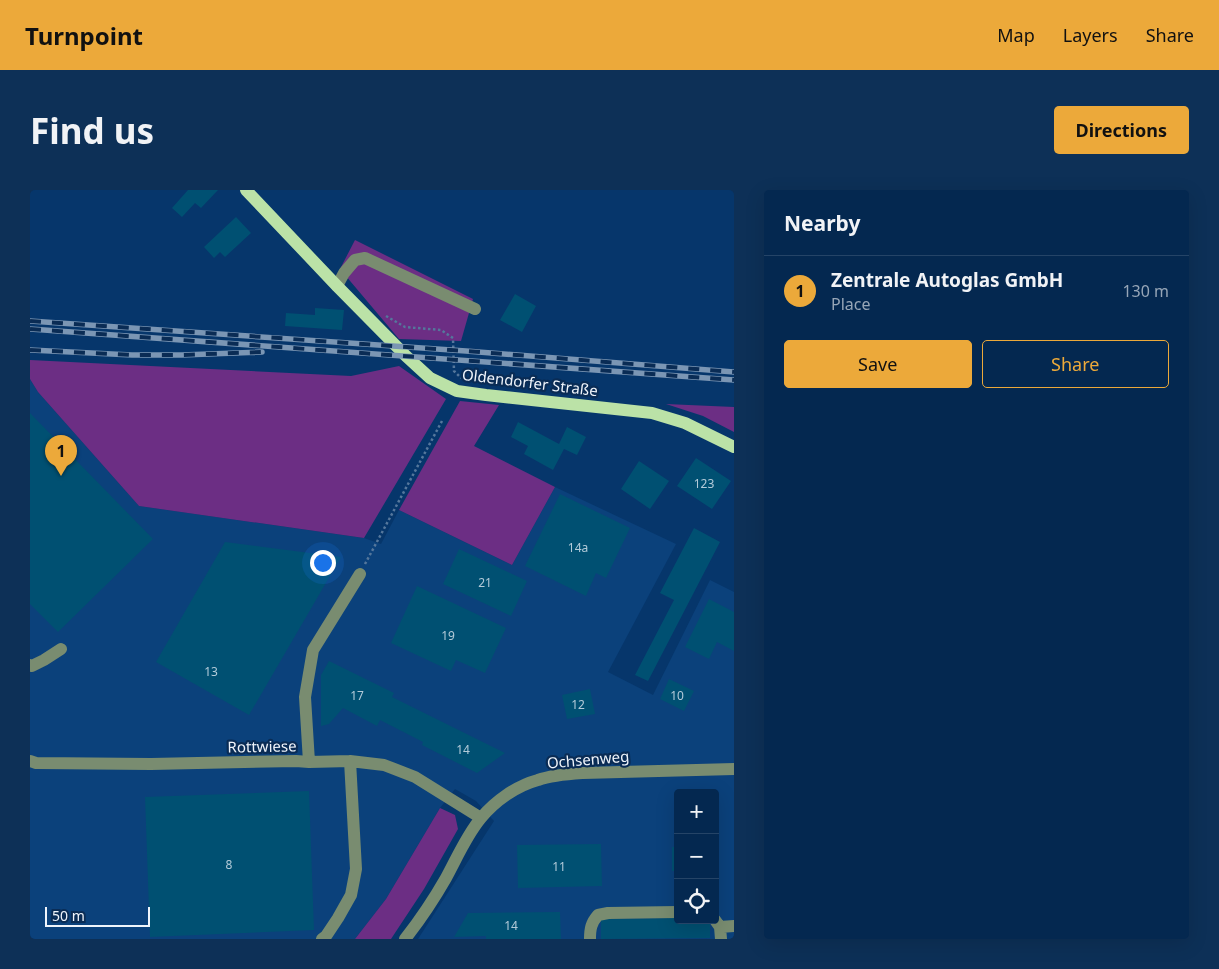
<!DOCTYPE html>
<meta charset="utf-8">
<style>
body{margin:0;font-family:"Noto Sans",sans-serif;background:#0d3057;color:#f1f3f6}
.controls{position:absolute;right:15px;bottom:15px;display:grid;overflow:hidden;border-radius:5px;box-shadow:0 5px 20px #0002}
.controls button{width:45px;height:45px;display:grid;place-items:center;padding:0;border:0;border-bottom:1px solid #254467;background:#042850;color:#f1f3f6;font:25px sans-serif}
.scale{position:absolute;left:15px;bottom:12px;width:105px;box-sizing:border-box;padding-left:5px;border:2px solid #eff4fb;border-top:0;font-size:14px;line-height:18px;white-space:nowrap;color:#eff4fb;-webkit-text-stroke:4px #0a2c55;paint-order:stroke}
.you{position:absolute;left:292px;top:372px;width:18px;height:18px;margin:-12px;border:4px solid #fff;border-radius:50%;background:#1a73e8;box-shadow:0 0 0 8px #1a73e833}
.badge{display:grid;place-items:center;width:32px;height:32px;border-radius:50%;background:#eca93a;color:#111;font-size:16px;font-weight:700}
.pin{position:absolute;translate:-50% -41px;filter:drop-shadow(0 1px 2px #0008)}
.pin::after{content:'';position:absolute;top:26px;width:18px;height:15px;background:inherit;clip-path:polygon(0 0,100% 0,50% 100%)}
.list{margin:0;padding:0;list-style:none}
h2{display:flex;justify-content:space-between;align-items:center;height:65px;margin:0;padding:0 20px;font-size:21px}
h2 small{font-size:16px;font-weight:400;color:#97a6b7}
.list li{display:grid;grid-template-columns:32px 1fr auto;gap:15px;align-items:center;box-sizing:border-box;height:70px;padding:0 20px;border-top:1px solid #254467}
.list b{display:block;font-size:19px;white-space:nowrap}
.list p{margin:0;font-size:16px;white-space:nowrap;color:#97a6b7}
.list em{font-size:16px;font-style:normal;color:#97a6b7}
.actions{display:flex;gap:10px;padding:15px 20px}
.actions a{flex:1;padding:11px 0;border:1px solid #eca93a;border-radius:5px;text-align:center;font-size:18px;color:#eca93a}
.actions .main{background:#eca93a;color:#111}
.icon{flex:none;width:28px;height:28px;fill:none;stroke:currentColor;stroke-width:2;stroke-linecap:round;stroke-linejoin:round}
.map{position:relative;flex:none;width:704px;height:749px;overflow:hidden;border-radius:5px}
header{display:flex;align-items:center;gap:30px;box-sizing:border-box;height:70px;padding:0 25px;background:#eca93a;color:#111}
header strong{font-size:24px}
nav{display:flex;gap:28px;margin-inline-start:auto;font-size:18px}
.intro{display:flex;align-items:center;justify-content:space-between;box-sizing:border-box;height:120px;padding:0 30px}
h1{margin:0;font-size:35px}
.button{padding:12px 22px;border-radius:5px;background:#eca93a;color:#111;font-size:18px;font-weight:700}
main{display:flex;gap:30px;padding:0 30px}
aside{flex:1;background:#042850;border-radius:5px;box-shadow:0 5px 20px #0002}
.map>svg:first-child{display:block}
</style>
<header>
<strong>Turnpoint</strong>
<nav><a>Map</a><a>Layers</a><a>Share</a></nav>
</header>
<div class="intro"><h1>Find us</h1><a class="button">Directions</a></div>
<main>
<div class="map">
<svg width="704" height="749" viewBox="0 0 704 749">
<rect width="100%" height="100%" fill="#06366b"/>
<!-- built -->
<path fill="#0b417b" fill-rule="evenodd" d="M0 189 8 202 109 316 334 348 351 354 369 320 482 375 525 297 646 354 578 482 623 505 680 390 704 402V749H388L464 631 446 611 425 599 410 618 356 709 325 749H0ZM648 603H685V730H648Z"/>
<!-- green -->
<path fill="#6c2e84" d="M325 50 443 109 431 151 369 149 310 79Z
M0 170 321 186 369 176 416 209 334 348 109 316 8 202 0 189Z
M430 211 469 215 444 256 525 297 482 375 369 320Z
M636 214 704 217V242L673 226Z
M410 618 425 625 428 639 394 699 361 749H325L356 709Z"/>
<!-- building -->
<path fill="#005072" d="M158 0H188L171 18 165 13 152 27 142 18Z
M206 27 221 43 195 67 190 62 184 68 174 57Z
M485 104 506 116 492 142 470 130Z
M285 118 314 120 312 140 255 136 256 123 285 125Z
M0 223 123 349 28 442 0 414Z
M488 232 529 254 537 237 556 247 547 265 534 259 523 280 494 264 498 256 481 247Z
M666 268 701 291 682 319 647 296Z
M609 271 639 291 620 319 591 299Z
M530 304 600 338 576 388 566 383 556 406 495 376Z
M664 338 690 352 618 491 605 485 644 410 630 403Z
M195 352 311 367 219 525 126 472Z
M429 359 497 391 481 426 413 394Z
M387 396 476 438 455 483 426 470 421 481 361 453Z
M679 409 704 422V461L687 452 679 469 655 457Z
M299 471 364 503 362 507 475 563 447 583 392 555 393 552 350 530 347 536 313 518 299 534 291 536V485Z
M639 489 664 501 654 521 630 509Z
M560 499 565 524 537 529 532 505Z
M279 601 284 740 120 747 115 607Z
M644 623H648V654H644Z
M571 654 572 696 488 698 487 655Z
M642 657H648V681H642Z
M530 722 531 749H456V746L424 747 438 723Z
M648 728V730H672V734H680V748L571 749V729Z"/>
<g fill="none" stroke-linecap="round" stroke-linejoin="round">
<!-- path -->
<path stroke="#55779c" stroke-width="2.5" stroke-dasharray="2.5 2.5" stroke-linecap="butt" d="M356 126 375 137 411 140 423 148 424 181 431 188
M335 374 412 231"/>
<!-- minor -->
<path stroke="#798c70" stroke-width="12" d="M307 96 314 83 325 70 335 68 445 119
M0 475 2 476 14 470 31 459
M0 571 6 573 121 574 266 571 279 572 320 571 354 575 385 587 451 628
M279 572 275 507 283 460 330 384
M685 730 690 737 691 749
M690 737 704 736
M292 749 296 746 308 728 321 705 326 679 320 571
M375 749C390 730 404 709 416 688 427 668 436 646 451 628 465 611 486 596 508 590 522 585 538 584 553 583L704 579
M560 749C560 739 561 733 568 725L578 723 648 722"/>
<!-- major -->
<path stroke="#bbe2a7" stroke-width="12" d="M216 0 307 96 376 166 400 188 427 201 456 205 622 223 655 233 704 257"/>
<defs>
<path id="rail" d="M0 131 436 161 704 182
M0 139 704 190
M0 160 102 165H152L232 162"/>
</defs>
<!-- rail casing -->
<use href="#rail" stroke="#7b96b4" stroke-width="5.5"/>
<!-- rail -->
<use href="#rail" stroke="#0a2c55" stroke-width="4" stroke-dasharray="11" stroke-linecap="butt"/>
</g>
<g text-anchor="middle" dominant-baseline="central" stroke-width="4.5" stroke-linejoin="round" paint-order="stroke">
<!-- number labels -->
<g font-size="12" fill="#b3cbd9">
<text x="674" y="293">123</text>
<text x="548" y="357">14a</text>
<text x="455" y="392">21</text>
<text x="418" y="445">19</text>
<text x="181" y="481">13</text>
<text x="327" y="505">17</text>
<text x="647" y="505">10</text>
<text x="548" y="514">12</text>
<text x="433" y="559">14</text>
<text x="199" y="674">8</text>
<text x="529" y="676">11</text>
<text x="481" y="735">14</text>
</g>
<!-- street labels -->
<g font-size="15" fill="#eff4fb" stroke="#0a2c55">
<text transform="translate(500 192) rotate(7)">Oldendorfer Straße</text>
<text transform="translate(232 556) rotate(-1)">Rottwiese</text>
<text transform="translate(558 569) rotate(-5)">Ochsenweg</text>
</g>
</g>
</svg>
<div class="controls">
<button>+</button>
<button>−</button>
<button><svg class="icon" aria-label="locate" viewBox="0 0 24 24"><circle cx="12" cy="12" r="6"/><path d="M12 2v4M12 18v4M2 12h4M18 12h4"/></svg></button>
</div>
<div class="scale">50 m</div>
<div class="you"></div>
<div class="pin badge" style="left:31px;top:286px">1</div>
</div>
<aside>
<h2>Nearby<small></small></h2>
<ul class="list">
<li><span class="badge">1</span><div><b>Zentrale Autoglas GmbH</b><p>Place</p></div><em>130 m</em></li>
</ul>
<div class="actions"><a class="main">Save</a><a>Share</a></div>
</aside>
</main>
